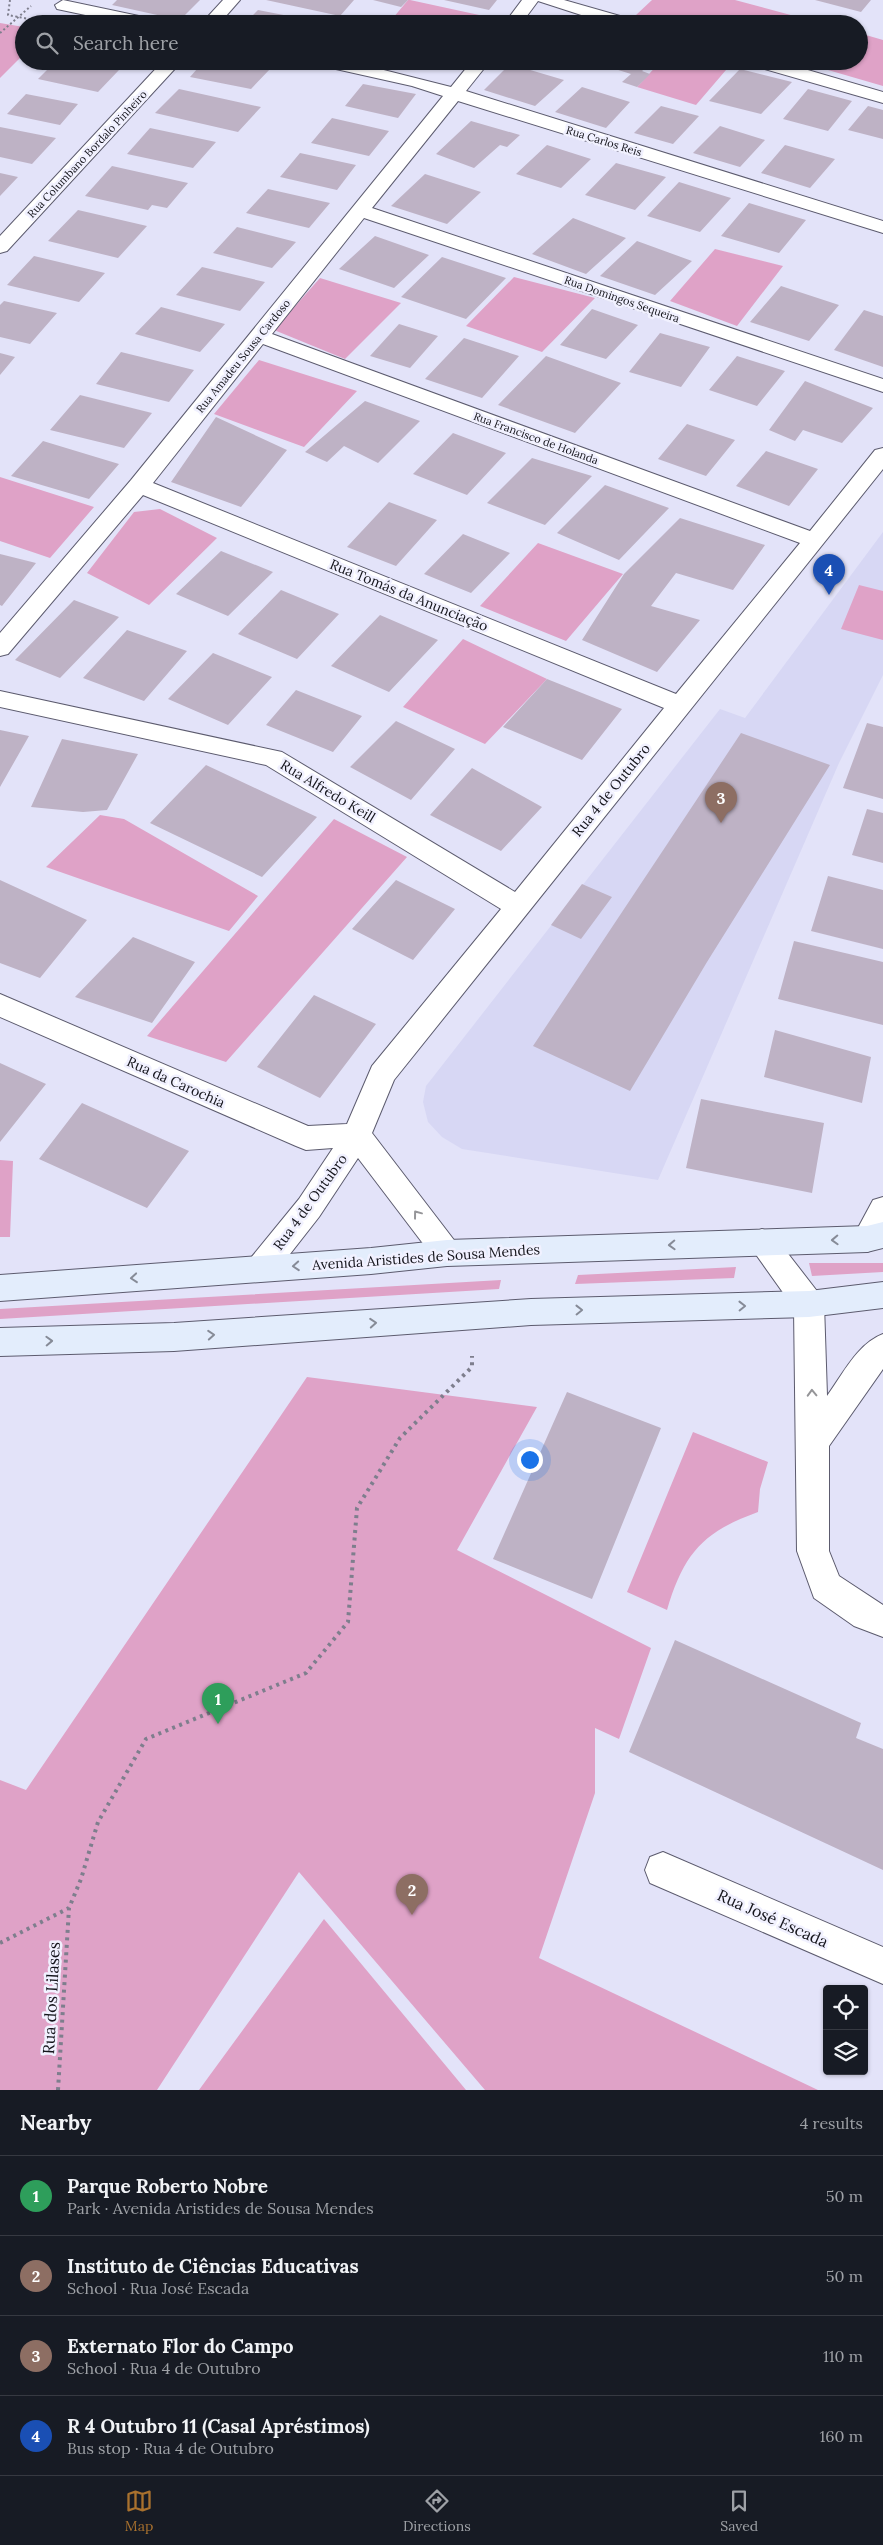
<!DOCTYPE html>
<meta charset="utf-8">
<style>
body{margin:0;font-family:Lora,serif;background:#20242c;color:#f1f3f6}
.controls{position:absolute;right:15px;bottom:15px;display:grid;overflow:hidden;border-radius:5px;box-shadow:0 1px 4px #0004}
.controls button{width:45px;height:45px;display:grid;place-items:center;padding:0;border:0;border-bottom:1px solid #363941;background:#171b24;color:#f1f3f6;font:25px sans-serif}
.you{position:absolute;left:529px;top:1459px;width:18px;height:18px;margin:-12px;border:4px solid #fff;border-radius:50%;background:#1a73e8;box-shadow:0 0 0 8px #1a73e833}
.badge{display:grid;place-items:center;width:32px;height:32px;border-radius:50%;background:#a9712e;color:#fff;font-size:16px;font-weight:700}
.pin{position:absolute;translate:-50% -41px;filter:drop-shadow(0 1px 2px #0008)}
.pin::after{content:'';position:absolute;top:26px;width:18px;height:15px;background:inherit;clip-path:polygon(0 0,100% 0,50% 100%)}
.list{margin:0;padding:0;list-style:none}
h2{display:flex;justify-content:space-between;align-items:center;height:65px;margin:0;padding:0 20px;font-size:21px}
h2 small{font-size:16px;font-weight:400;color:#9ea1a6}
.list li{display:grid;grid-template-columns:32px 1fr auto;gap:15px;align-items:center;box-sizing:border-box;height:80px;padding:0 20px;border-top:1px solid #363941}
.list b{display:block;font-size:19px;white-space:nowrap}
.list p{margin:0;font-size:16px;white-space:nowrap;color:#9ea1a6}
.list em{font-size:16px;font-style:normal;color:#9ea1a6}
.icon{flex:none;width:28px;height:28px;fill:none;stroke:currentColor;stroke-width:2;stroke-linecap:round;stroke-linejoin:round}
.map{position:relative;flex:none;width:883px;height:2090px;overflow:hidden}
.search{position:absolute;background:#171b24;box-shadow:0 1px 4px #0004;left:15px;right:15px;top:15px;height:55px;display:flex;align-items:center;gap:12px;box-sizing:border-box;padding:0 18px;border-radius:28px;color:#9ea1a6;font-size:19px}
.sheet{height:385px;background:#171b24}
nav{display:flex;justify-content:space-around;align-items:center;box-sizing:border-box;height:70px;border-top:1px solid #363941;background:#171b24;font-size:14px;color:#9ea1a6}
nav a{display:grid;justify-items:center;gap:2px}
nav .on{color:#a9712e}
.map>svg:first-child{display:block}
</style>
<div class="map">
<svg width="883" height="2090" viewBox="0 0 883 2090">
<rect width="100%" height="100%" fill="#e3e3f9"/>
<!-- built -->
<path fill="#d7d7f4" d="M883 532V675L839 763 658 1180 462 1149 442 1137 428 1122 423 1102 426 1086 720 709 745 718Z"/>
<!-- green -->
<path fill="#dfa2c7" d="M408 0H410L493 18 488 24H388Z
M652 0H735L824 24H667L636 15Z
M0 23 24 27V54L0 78Z
M859 33 883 40V86L797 61H859Z
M661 61H725L732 63 696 105 637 87Z
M715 249 783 266 737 326 670 301Z
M514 277 595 298 542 352 466 326Z
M320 278 401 303 345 359 274 330Z
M259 360 357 391 304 447 214 414Z
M0 477 94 507 50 558 0 541Z
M160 509 217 538 149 605 87 573 134 512Z
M538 543 623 574 566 641 480 606Z
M859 585 883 591V640L841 629Z
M463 639 547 679 485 744 403 707Z
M100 815 124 819 258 896 229 931 46 867Z
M334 819 407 857 226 1062 147 1036Z
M0 1160 13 1161 10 1237H0Z
M809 1263H883V1272L812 1276Z
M736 1267 734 1278 575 1284 578 1275Z
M501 1280 499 1289 0 1319V1309Z
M307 1377 537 1407 457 1550 651 1648 619 1739 595 1728V1793L539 1958 818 2090H485L299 1872 157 2090H0V1780L26 1790Z
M693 1432 768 1462 760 1489 758 1512C703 1532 684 1553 667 1610L627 1592Z
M324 1919 466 2090H199Z"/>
<!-- building -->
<path fill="#beb2c5" d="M117 0H200L180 20 112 5Z
M266 0H354L340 16Z
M373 0H408L401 7Z
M444 0H497L489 10Z
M815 0H871L861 12Z
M258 10 299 18 293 24H244Z
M56 61H80L119 70 98 92 38 79Z
M204 61H237L271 68 251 89 190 77Z
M598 61H653L642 71 650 74 637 87 622 82 631 74 596 63Z
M510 64 564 80 535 106 484 90Z
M740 69 792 82 761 114 709 101Z
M363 84 416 94 398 118 345 106Z
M582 87 630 102 606 128 555 112Z
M179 89 261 107 238 132 155 113Z
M808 89 852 101 828 131 783 119Z
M26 94 78 104 60 125 7 114Z
M661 106 699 116 673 144 634 133Z
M868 106 883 110V139L848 130Z
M332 118 389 131 369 156 311 143Z
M471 121 520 135 507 147 500 145 474 168 436 154Z
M720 126 765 140 740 167 693 153Z
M0 127 56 138 32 164 0 157Z
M150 128 216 142 193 168 127 154Z
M547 145 591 159 561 188 516 174Z
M785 145 835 159 810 188 761 173Z
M300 153 356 165 337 190 280 177Z
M616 163 666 177 635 210 585 195Z
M112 166 188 183 167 208 152 205 148 210 85 196Z
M0 173 18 177 0 196Z
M425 174 481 192 447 224 391 206Z
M679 182 731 198 700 232 647 216Z
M268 189 330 203 309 228 246 213Z
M749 203 806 220 779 253 721 236Z
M78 210 147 226 118 258 48 241Z
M573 218 626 238 586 274 532 254Z
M237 227 296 242 272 268 213 253Z
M375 236 429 255 394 288 339 269Z
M637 241 692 261 655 295 600 276Z
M34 256 105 273 79 302 7 285Z
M442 257 506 278 466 319 401 297Z
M202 267 265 282 240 311 176 295Z
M781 286 839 305 809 341 750 322Z
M4 301 57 313 30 344 0 337V305Z
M161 307 225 324 200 352 135 334Z
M592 309 638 325 606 359 560 345Z
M864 310 883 316V367L834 350Z
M399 324 438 336 410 368 370 356Z
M660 333 710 347 681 387 629 372Z
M464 338 519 356 482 398 425 379Z
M121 352 194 370 169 402 96 384Z
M0 353 15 357 0 375Z
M546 356 621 383 575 433 498 405Z
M737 356 785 371 757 406 709 390Z
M805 381 873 408 842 443 803 430 795 441 769 430Z
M80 395 152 413 124 448 50 430Z
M365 401 420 421 378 463 344 446 327 462 305 452Z
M216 417 287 450 241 507 171 482Z
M687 424 735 440 706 476 658 459Z
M453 433 506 453 467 495 413 474Z
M43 441 119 464 89 499 11 476Z
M766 451 818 469 789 506 736 486Z
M532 458 592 476 545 525 487 503Z
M605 485 669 508 619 560 557 533Z
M389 502 437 520 396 566 347 547Z
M680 518 765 545 733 590 676 573 651 606 700 620 657 672 582 640 624 574Z
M463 534 510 553 471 593 424 574Z
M221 551 273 572 228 616 176 594Z
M0 554 36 563 2 606 0 605Z
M281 590 339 614 297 659 238 634Z
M74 600 119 617 60 678 15 660Z
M380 615 438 640 389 692 331 666Z
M127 630 187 651 144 701 83 678Z
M213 653 272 677 228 725 168 699Z
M547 679 622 709 582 760 503 727Z
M296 690 362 716 333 752 266 725Z
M396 721 455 749 411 800 350 767Z
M867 723 883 727V799L843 788Z
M0 730 29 736 0 787Z
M741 733 830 765 707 962 630 1091 533 1046Z
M62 739 138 754 107 810 83 812 31 807Z
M206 765 317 817 262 877 150 823Z
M472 768 542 807 501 851 430 815Z
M867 809 883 813V863L852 855Z
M828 876 883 890V949L811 931Z
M0 880 87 920 40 978 0 963Z
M396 880 455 909 413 960 352 929Z
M582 884 612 897 581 939 551 925Z
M133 937 195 962 152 1023 75 997Z
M794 941 883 962V1025L778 999Z
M314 995 376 1024 320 1098 257 1067Z
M775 1030 871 1057 862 1103 764 1077Z
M0 1063 46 1084 0 1142Z
M701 1099 824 1123 812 1193 686 1168Z
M82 1103 189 1151 147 1208 39 1159Z
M567 1392 661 1428 592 1599 493 1559Z
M675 1640 861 1723 856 1738 883 1749V1870L629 1752Z"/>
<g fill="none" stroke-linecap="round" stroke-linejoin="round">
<defs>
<path id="street" d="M63 0 153 19 161 24H128L57 9 55 5Z
M223 0H240L219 24H201Z
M522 0H564L634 20 636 24H609L538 1 521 24H504Z
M163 61H182L7 251 0 253V236Z
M315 61H348L451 87 472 61H490L466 91 883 221V233L458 101 372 208 883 379V392L364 218 272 334 810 531 875 450 883 448V469L394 1080 372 1133 457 1244 462 1253 457 1262 447 1266 437 1262 358 1158 319 1217 272 1277 261 1281 250 1277 246 1268 250 1259 299 1199 333 1148 306 1150 296 1146 0 1017V994L308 1126 347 1124 372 1066 501 909 266 765 0 707V691L282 752 515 892 664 708 143 495 8 654 0 656V633L131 480 443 96 412 86 318 65ZM263 344 800 543 676 694 153 483Z
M748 61H777L883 92V103L751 65Z
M883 1197V1237L877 1248 867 1252 857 1248 852 1239 873 1200Z
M762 1229 772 1233 820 1295 824 1304 827 1396C843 1374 857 1344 883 1334V1369L829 1446V1551L839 1576 883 1605V1637L854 1626 814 1598 797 1551 794 1308 747 1242 752 1233Z
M663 1852 883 1947V1984L650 1883 645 1870 650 1857Z"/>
<path id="secondary" d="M883 1222V1248L867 1252 447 1266 371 1274 0 1301V1275L371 1248 447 1240 867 1226Z
M883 1282V1308L809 1317 531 1325 174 1351 0 1356V1328L174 1323 531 1299 809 1291Z"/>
</defs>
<!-- street casing -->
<use href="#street" stroke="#5c5b6e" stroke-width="2"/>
<!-- secondary casing -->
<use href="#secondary" stroke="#5c5b6e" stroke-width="2"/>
<!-- path-far1 -->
<path stroke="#7e7e8d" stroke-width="2" stroke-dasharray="2 2.5" stroke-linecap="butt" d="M10 0 8 15 34 20
M0 33 31 6"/>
<!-- path -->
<path stroke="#7e7e8d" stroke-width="4" stroke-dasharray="3 4.5" stroke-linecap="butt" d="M0 1943 69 1908
M58 2090 69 1908 81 1879 98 1822 146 1739 306 1673 348 1622 357 1508 400 1438 472 1367V1356"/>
<!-- street -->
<use href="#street" fill="#fff" fill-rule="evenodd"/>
<!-- secondary -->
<use href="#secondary" fill="#e3edfc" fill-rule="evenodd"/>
</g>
<!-- one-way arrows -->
<defs><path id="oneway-chevron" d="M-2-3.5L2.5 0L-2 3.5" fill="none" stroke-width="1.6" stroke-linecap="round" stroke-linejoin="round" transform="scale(1.25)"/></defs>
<g stroke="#959598">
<use href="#oneway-chevron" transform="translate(417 1214) rotate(-127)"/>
<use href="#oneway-chevron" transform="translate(812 1393) rotate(-92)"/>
</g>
<g stroke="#868b97">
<use href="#oneway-chevron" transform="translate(835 1240) rotate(178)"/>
<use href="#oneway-chevron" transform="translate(672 1245) rotate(178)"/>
<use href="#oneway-chevron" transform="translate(296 1266) rotate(176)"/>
<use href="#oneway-chevron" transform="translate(134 1278) rotate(175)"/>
<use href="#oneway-chevron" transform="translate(742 1306) rotate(-1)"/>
<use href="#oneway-chevron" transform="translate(579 1310) rotate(-1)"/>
<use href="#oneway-chevron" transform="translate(373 1323) rotate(-4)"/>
<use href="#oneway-chevron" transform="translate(211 1335) rotate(-4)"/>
<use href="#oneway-chevron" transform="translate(49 1341) rotate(-2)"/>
</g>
<g text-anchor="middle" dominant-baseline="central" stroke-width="5" stroke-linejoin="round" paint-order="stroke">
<!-- far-street labels -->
<g font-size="11" fill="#14141b" stroke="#f1f1ff">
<text transform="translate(604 141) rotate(17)">Rua Carlos Reis</text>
<text transform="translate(87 154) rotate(-47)">Rua Columbano Bordalo Pinheiro</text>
<text transform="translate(622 299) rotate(19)">Rua Domingos Sequeira</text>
<text transform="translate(243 356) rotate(-51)">Rua Amadeu Sousa Cardoso</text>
<text transform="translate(536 438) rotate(20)">Rua Francisco de Holanda</text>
</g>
<!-- street labels -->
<g font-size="14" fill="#14141b" stroke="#f1f1ff">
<text transform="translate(409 595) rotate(22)">Rua Tomás da Anunciação</text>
<text transform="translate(611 790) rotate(-51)">Rua 4 de Outubro</text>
<text transform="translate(328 791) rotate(31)">Rua Alfredo Keill</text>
<text transform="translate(176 1082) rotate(24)">Rua da Carochia</text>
<text transform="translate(310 1202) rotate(-54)">Rua 4 de Outubro</text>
<text transform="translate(426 1257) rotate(-4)">Avenida Aristides de Sousa Mendes</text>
</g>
<!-- near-street labels -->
<g font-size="16" fill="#14141b" stroke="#f1f1ff">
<text transform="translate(773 1918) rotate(24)">Rua José Escada</text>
<text transform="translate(51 1998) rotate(-87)">Rua dos Lilases</text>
</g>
</g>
</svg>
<div class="controls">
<button><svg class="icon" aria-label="locate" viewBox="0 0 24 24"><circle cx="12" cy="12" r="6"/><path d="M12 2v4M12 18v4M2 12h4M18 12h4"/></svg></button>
<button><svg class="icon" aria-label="layers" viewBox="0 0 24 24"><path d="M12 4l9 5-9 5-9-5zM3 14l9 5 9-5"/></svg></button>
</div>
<div class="you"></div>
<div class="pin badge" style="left:218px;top:1724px;background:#2e9e5b">1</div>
<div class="pin badge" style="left:412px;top:1915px;background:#8d6e63">2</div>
<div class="pin badge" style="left:721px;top:823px;background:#8d6e63">3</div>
<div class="pin badge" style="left:829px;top:595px;background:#1a4fb4">4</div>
<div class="search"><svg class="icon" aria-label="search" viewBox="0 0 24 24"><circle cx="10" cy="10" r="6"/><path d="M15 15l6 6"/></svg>Search here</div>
</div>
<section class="sheet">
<h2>Nearby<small>4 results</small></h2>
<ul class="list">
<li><span class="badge" style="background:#2e9e5b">1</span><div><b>Parque Roberto Nobre</b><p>Park · Avenida Aristides de Sousa Mendes</p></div><em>50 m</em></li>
<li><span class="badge" style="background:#8d6e63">2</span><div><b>Instituto de Ciências Educativas</b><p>School · Rua José Escada</p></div><em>50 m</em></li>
<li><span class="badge" style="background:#8d6e63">3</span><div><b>Externato Flor do Campo</b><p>School · Rua 4 de Outubro</p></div><em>110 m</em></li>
<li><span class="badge" style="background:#1a4fb4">4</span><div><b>R 4 Outubro 11 (Casal Apréstimos)</b><p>Bus stop · Rua 4 de Outubro</p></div><em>160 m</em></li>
</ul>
</section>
<nav>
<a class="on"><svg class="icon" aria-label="map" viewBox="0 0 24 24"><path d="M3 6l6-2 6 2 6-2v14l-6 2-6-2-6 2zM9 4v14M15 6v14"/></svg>Map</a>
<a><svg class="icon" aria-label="directions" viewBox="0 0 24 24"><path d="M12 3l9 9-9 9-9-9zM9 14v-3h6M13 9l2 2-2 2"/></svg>Directions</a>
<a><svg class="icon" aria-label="saved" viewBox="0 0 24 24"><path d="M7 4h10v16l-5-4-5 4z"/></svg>Saved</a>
</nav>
